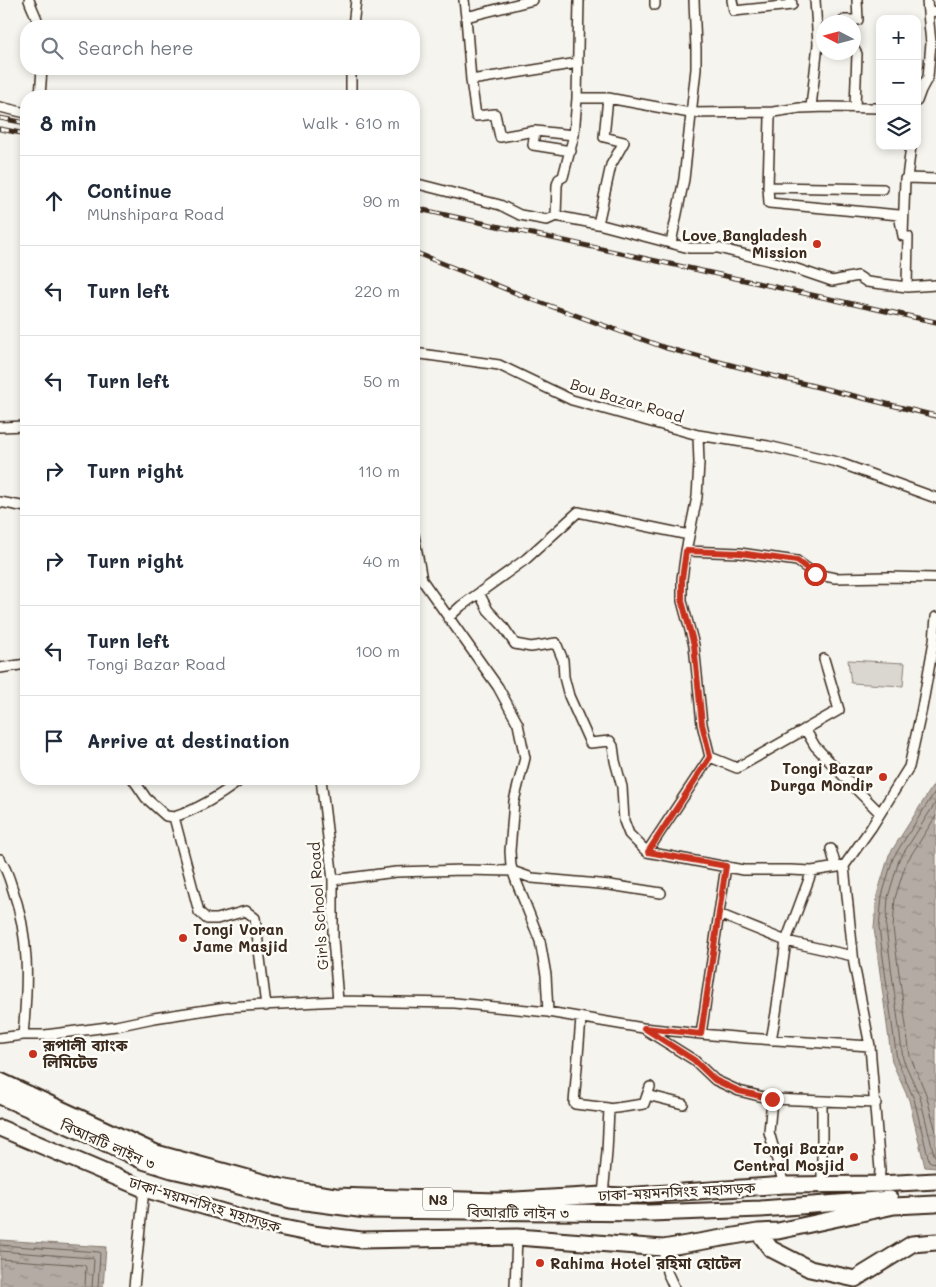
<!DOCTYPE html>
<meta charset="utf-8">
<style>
body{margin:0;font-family:Mali,"Noto Sans Bengali",sans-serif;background:#f2f2f3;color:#1f2937}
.controls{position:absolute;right:15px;top:15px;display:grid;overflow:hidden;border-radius:10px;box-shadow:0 2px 8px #0003}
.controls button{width:45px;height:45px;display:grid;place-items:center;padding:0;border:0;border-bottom:1px solid #e0e1e3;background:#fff;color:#1f2937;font:25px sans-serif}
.compass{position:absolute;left:816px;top:15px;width:45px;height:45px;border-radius:50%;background:#fff;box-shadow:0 2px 8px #0003;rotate:276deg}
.stop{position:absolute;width:15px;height:15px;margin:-11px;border:4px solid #c8321e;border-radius:50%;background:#fff}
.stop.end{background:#c8321e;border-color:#fff;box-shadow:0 1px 5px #0008}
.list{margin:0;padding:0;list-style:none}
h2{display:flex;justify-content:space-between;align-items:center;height:65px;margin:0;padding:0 20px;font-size:21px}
h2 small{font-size:16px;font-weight:400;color:#747a83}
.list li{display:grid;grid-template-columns:32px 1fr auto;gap:15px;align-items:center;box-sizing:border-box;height:90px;padding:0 20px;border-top:1px solid #e0e1e3}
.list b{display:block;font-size:19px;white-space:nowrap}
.list p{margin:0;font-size:16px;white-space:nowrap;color:#747a83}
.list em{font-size:16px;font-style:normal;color:#747a83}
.icon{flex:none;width:28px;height:28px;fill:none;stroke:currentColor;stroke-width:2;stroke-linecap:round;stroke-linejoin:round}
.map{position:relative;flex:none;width:936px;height:1287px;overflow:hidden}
.search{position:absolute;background:#fff;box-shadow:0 2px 8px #0003;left:20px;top:20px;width:400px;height:55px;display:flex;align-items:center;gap:12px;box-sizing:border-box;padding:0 18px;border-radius:20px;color:#747a83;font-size:19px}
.panel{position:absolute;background:#fff;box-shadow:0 2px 8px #0003;left:20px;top:90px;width:400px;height:695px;border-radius:20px}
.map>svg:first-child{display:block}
</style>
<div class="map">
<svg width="936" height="1287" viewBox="0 0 936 1287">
<defs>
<pattern id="water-ripples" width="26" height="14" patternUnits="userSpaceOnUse" patternTransform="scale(1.25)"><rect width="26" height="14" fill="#b4aca4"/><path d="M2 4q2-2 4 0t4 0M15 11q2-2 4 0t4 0" fill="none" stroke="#948c85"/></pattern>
</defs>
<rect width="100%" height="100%" fill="#f5f4ee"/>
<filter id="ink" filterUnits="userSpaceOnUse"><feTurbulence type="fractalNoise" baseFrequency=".02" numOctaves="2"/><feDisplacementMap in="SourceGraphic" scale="10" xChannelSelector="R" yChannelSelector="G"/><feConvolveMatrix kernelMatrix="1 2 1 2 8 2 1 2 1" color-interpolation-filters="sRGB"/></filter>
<g filter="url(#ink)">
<!-- park -->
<path fill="#dad6d0" stroke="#8a8077" d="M848 660 905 663 903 686 851 683Z"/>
<!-- water -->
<path fill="url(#water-ripples)" stroke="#84786e" d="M936 781V1168L925 1167 909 1100 892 1062 874 928 877 895 889 855Z
M0 1240 106 1247 103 1287H0Z"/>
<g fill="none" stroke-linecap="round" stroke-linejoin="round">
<!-- shore -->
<path stroke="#6b5e54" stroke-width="1" d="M936 790 893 858 882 896 879 928 897 1060 914 1099 929 1161 931 1162 936 1163
M936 802 899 860 888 897 886 928 903 1059 920 1097 934 1155 936 1157
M936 816 906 863 895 898 893 928 910 1056 926 1094 936 1132
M0 1245 99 1252 100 1254 98 1287
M0 1251 92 1258 94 1260 92 1287
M0 1259 84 1265 86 1267 85 1287"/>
<defs>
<path id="street" d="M29 0C32 9 37 17 39 26
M464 0 466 17 533 0
M655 0V5
M732 0 734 11 792 5 791 0
M927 0 928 13 936 11
M466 17 471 80 476 116 495 114 500 137 535 131 533 145 571 151
M844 22V20H858L857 0
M353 26 356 0
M854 49 857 54 855 107
M351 69V96
M471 80 578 63
M40 96 42 69
M577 98H608L690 113 773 112 800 108 828 107 880 108
M917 101 921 90 928 77 931 43 928 13
M0 107 26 113
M811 107 818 44 815 0
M773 112 770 117 768 187 883 189
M535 131 574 135
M907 178 936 179
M414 183 500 205 520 215 547 220 556 216
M768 187 769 203 899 215 903 236
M556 216 598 224 689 248H718L779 263 832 281 858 276 867 282 907 287 936 285
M556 216 557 185 559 179 563 177 574 135 577 98 579 0
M598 224 611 165 624 142 604 137 608 98
M671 243 684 179 696 69V49L694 0
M907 287 908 237 903 236 905 179 907 178 911 146
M414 353 499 365 572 400 698 435 768 446 837 462 936 498
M0 427 26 426
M0 502 26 507
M414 535 422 580 498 687 518 724 525 758 514 801 510 851 511 866 515 878 540 941 546 975 548 1012
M686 551 740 553 797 561 815 574 835 578 888 577 936 578
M479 593 488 610 502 625 515 644 531 647 556 643 563 660 564 677 569 696 590 743 610 741 613 746 615 761 622 787 624 821 629 834 647 852 743 870H790L812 871 844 866
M448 618 461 606 526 559 578 512 689 535
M0 668 26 664
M805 729 815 746 849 782 880 813
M710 757 737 768 839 710 824 659
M133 779 146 798 166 816 174 817
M242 779C221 795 199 809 174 817L199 912 207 919H217L246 911 255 918 266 1006
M321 779 333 880V939L338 1001
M831 849 836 867
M647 852 710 757 702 724 694 645 682 601V579L686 551 697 497 699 463 698 435
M0 859C6 868 9 877 12 887 30 938 28 982 23 1035
M333 880 396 872 464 870 512 871 532 878 610 885 661 893
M719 914 786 941 853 956
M581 1019 574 1103 575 1104 608 1108 609 1109 607 1152 603 1195
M646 1030 694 1060 715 1080 739 1091 772 1099 876 1103
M701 1034 726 866
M0 1038 23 1035H45L116 1026 154 1018 226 1007 338 1001 455 1003 548 1012 643 1028 701 1034 746 1038 870 1046
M771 1040 776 1013 786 941 812 871
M647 1095 683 1104
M772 1099 769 1132 784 1185
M822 1101V1185
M609 1109 644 1104 650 1087
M879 1184 880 1170 870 1046 854 964 844 866 871 828 909 767 922 708 934 641 936 617
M663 1248 667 1272 674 1287
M134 1287 144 1189
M515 1287 517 1237"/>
<path id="highway" d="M0 1081 156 1153 281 1187 309 1192 335 1196 497 1201 603 1195 624 1196 784 1185 879 1184 936 1181
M0 1096 78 1130 143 1161 172 1170 216 1180 291 1200 366 1210 650 1213 761 1209 890 1199
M0 1128 144 1189 264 1224 313 1234 361 1240 517 1237 663 1248 758 1232 778 1231 894 1206 936 1204
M758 1232 771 1249 810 1269 855 1279 912 1244 936 1242"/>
</defs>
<!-- street casing -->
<use href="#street" stroke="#3b2a1e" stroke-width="12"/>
<!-- highway casing -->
<use href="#highway" stroke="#3b2a1e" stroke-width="19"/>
<!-- street -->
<use href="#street" stroke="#fdfcf7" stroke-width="9"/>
<!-- highway -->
<use href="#highway" stroke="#fdfcf7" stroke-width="15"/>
<defs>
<path id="rail" d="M0 118 26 123
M0 129 26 134
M414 208 936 322
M414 252 531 299 666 348 777 377 936 416"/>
</defs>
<!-- rail casing -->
<use href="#rail" stroke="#3b2a1e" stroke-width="5"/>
<!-- rail -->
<use href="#rail" stroke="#fdfcf7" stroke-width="3" stroke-dasharray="9" stroke-linecap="butt"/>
</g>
</g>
<g fill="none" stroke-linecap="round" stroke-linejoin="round" filter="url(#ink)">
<!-- route -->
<path stroke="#c8321e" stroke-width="6" d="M772 1099 739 1091 715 1080 694 1060 644 1028 701 1034 726 866 648 852 710 757 702 724 694 645 682 601V579L686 551 740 553 797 561 815 574"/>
</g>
<!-- markers -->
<g fill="#c8321e" stroke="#fdfcf7" stroke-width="2">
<circle cx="817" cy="244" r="5"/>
<circle cx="883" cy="777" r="5"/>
<circle cx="183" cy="938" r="5"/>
<circle cx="33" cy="1054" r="5"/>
<circle cx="854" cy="1157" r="5"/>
<circle cx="540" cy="1263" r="5"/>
</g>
<g text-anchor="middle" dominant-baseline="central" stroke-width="5" stroke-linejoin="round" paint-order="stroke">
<!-- shield labels -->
<rect fill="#fdfcf7" stroke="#75695f" stroke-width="1" x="423" y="1187.5" width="30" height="23" rx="4"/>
<g font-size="14" font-weight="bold" fill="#3b2a1e">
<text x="438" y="1199">N3</text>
</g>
<!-- poi labels -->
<g font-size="15" font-weight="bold" fill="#3b2a1e" stroke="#fdfcf7" text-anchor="end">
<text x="807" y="235">Love Bangladesh<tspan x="807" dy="17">Mission</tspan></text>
<text x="873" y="768">Tongi Bazar<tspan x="873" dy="17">Durga Mondir</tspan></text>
<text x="193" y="929" text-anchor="start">Tongi Voran<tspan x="193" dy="17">Jame Masjid</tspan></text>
<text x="43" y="1045" text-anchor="start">রূপালী ব্যাংক<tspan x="43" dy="17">লিমিটেড</tspan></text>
<text x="844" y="1148">Tongi Bazar<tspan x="844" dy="17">Central Mosjid</tspan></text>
<text x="550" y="1263" text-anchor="start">Rahima Hotel রহিমা হোটেল</text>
</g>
<!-- street labels -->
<g font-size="15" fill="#3b2a1e" stroke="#fdfcf7">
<text transform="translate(627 400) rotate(17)">Bou Bazar Road</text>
<text transform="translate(318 906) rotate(-94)">Girls School Road</text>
<text transform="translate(108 1144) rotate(24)">বিআরটি লাইন ৩</text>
<text transform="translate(677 1191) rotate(-3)">ঢাকা-ময়মনসিংহ মহাসড়ক</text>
<text transform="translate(205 1204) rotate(17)">ঢাকা-ময়মনসিংহ মহাসড়ক</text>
<text transform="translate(518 1212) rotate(1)">বিআরটি লাইন ৩</text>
</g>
</g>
</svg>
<div class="controls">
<button>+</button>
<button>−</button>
<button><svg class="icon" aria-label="layers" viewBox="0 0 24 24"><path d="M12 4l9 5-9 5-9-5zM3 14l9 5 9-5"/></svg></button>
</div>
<svg class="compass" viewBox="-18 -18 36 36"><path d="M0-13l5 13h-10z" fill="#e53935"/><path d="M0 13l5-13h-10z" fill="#747a83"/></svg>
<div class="stop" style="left:815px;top:574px"></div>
<div class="stop end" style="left:772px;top:1099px"></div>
<div class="search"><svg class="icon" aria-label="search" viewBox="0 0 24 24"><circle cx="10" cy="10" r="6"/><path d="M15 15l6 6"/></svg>Search here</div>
<section class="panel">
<h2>8 min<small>Walk · 610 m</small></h2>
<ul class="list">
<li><svg class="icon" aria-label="ahead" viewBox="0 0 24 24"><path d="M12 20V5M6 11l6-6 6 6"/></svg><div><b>Continue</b><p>MUnshipara Road</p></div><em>90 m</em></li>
<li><svg class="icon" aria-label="left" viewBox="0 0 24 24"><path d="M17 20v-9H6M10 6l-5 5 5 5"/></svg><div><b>Turn left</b></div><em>220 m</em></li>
<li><svg class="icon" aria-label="left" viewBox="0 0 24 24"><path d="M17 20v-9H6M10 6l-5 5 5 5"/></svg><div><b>Turn left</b></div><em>50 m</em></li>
<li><svg class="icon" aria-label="right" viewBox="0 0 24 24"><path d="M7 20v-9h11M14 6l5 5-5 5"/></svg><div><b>Turn right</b></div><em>110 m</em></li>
<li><svg class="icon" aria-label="right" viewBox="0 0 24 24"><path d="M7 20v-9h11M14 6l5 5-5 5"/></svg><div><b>Turn right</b></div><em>40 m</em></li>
<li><svg class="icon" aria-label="left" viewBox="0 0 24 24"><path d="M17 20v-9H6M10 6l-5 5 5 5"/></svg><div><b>Turn left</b><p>Tongi Bazar Road</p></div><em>100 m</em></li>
<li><svg class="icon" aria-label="arrive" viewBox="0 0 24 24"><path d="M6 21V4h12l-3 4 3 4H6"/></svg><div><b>Arrive at destination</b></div></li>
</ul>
</section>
</div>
